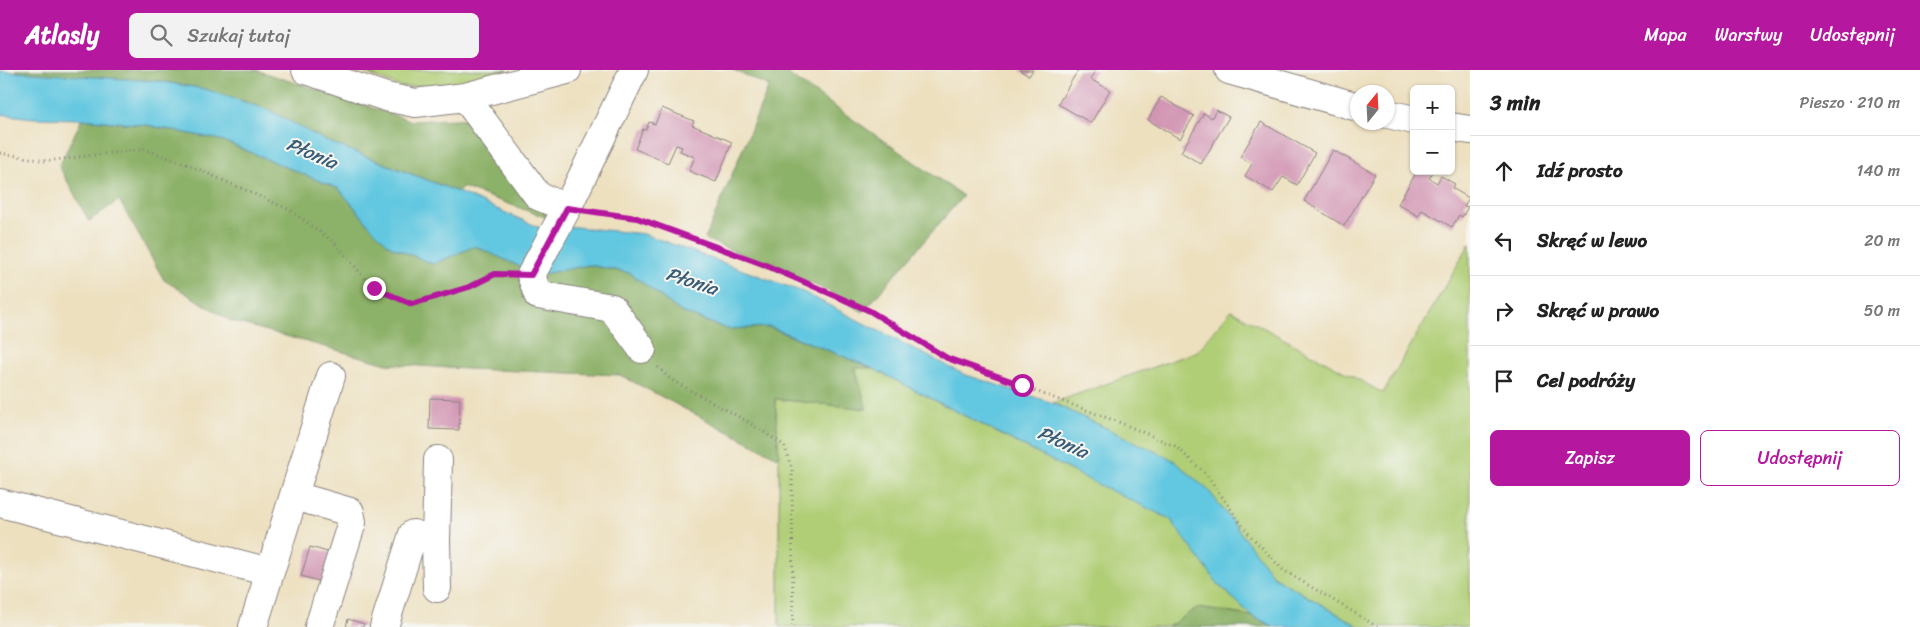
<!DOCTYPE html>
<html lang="pl">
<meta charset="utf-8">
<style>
body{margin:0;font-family:Sriracha,sans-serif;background:#f2f2f2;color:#222}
.controls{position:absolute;right:15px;top:15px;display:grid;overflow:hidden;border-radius:8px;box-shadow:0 1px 4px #0004}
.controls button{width:45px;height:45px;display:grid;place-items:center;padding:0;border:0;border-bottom:1px solid #e0e0e0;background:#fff;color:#222;font:25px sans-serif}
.compass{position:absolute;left:1350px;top:15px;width:45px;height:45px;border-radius:50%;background:#fff;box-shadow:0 1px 4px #0004;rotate:18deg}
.stop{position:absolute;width:15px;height:15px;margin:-11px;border:4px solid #b5179e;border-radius:50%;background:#fff}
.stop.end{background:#b5179e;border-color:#fff;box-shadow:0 1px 5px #0008}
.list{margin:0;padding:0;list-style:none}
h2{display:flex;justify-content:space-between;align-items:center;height:65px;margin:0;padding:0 20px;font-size:21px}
h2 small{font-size:16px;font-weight:400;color:#767676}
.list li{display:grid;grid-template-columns:32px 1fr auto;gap:15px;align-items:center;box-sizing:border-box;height:70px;padding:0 20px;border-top:1px solid #e0e0e0}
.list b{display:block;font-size:19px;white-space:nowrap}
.list em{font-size:16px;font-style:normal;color:#767676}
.actions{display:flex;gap:10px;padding:15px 20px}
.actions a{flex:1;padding:11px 0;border:1px solid #b5179e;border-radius:8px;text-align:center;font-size:18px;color:#b5179e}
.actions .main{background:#b5179e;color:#fff}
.icon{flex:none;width:28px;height:28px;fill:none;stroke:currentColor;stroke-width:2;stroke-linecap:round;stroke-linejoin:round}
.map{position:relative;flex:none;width:1470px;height:557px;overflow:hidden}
header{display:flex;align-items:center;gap:30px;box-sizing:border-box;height:70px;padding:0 25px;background:#b5179e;color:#fff}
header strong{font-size:24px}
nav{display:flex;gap:28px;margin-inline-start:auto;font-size:18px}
.search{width:350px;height:45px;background:#f2f2f2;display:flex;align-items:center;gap:12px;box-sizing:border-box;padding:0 18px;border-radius:8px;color:#767676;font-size:19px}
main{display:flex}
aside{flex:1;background:#fff}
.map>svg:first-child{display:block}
</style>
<header>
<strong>Atlasly</strong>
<div class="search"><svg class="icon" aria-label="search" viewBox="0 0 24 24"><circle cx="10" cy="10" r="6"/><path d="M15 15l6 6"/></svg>Szukaj tutaj</div>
<nav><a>Mapa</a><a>Warstwy</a><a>Udostępnij</a></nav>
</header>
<main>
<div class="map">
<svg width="1470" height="557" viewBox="0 0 1470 557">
<rect width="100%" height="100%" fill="#f6f6f2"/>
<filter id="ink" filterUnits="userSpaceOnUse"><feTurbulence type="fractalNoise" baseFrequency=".02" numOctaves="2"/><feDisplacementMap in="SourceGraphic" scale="10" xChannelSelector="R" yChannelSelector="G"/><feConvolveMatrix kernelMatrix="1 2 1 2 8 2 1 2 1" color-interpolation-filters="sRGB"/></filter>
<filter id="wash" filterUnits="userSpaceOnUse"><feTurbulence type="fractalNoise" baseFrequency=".0096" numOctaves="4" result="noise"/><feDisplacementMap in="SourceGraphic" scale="20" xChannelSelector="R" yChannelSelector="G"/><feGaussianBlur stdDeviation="1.12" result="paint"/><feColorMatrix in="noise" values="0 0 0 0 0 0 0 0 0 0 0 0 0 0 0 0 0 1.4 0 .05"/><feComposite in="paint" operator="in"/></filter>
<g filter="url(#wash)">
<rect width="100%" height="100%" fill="#ede0bf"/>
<!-- green -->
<path fill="#b0ce76" stroke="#697858" d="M358 0H508L472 12 401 17Z
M1470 173V557H1360L1274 507 1173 390 1053 333 1198 281 1231 240 1383 323Z
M855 297 872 298 1097 414 1168 444 1219 515 1252 546 1197 538 1168 557H779V388L775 329 866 338Z"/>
<!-- forest -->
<path fill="#8cb167" stroke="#576a51" d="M15 0H256L412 51 477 48 550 149 462 117 458 122 326 71 269 40 205 19 159 11 23 4Z
M734 0H782L963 126 863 242 824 219 705 169 769 16Z
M82 49 146 55 221 70 339 119 370 156 390 176 433 194 475 176 538 204 589 195 630 203 681 242 727 259 769 257 872 298H855L867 339 775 329 779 388 620 305 467 299 387 294 231 251 164 210 119 130 89 151 59 96Z
M1197 538 1252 546 1274 557H1168Z"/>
<!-- water -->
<path fill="#62c7e0" stroke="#42748e" d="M0 1 159 11 205 19 269 40 326 71 458 122 545 160 566 156 644 164 803 222 963 304 1053 333 1173 390 1209 421 1274 507 1360 557H1275L1252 546 1219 515 1170 449 1097 414 872 298 770 257 727 259 681 242 630 203 589 195 538 205 475 176 433 194 390 176 370 156 339 119 221 70 146 55 82 49 33 48 0 44Z"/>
<g id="blocks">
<!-- building -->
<path fill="#d295b3" d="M1019 0H1033L1029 6Z
M1078 0H1096L1090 9 1110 20 1091 53 1058 34Z
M1161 27 1194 46 1180 69 1148 50Z
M662 38 694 51 692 55 732 72 716 112 689 101 695 87 680 81 682 77 676 75 668 93 635 79 643 59 646 60 649 52 655 54Z
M1216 40 1229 47 1201 94 1181 82 1204 43 1212 48Z
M1261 52 1315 83 1297 115 1283 107 1273 122 1245 106 1252 94 1240 87Z
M1333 80 1375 104 1344 156 1304 131Z
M1417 101H1434L1429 108 1437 113 1441 106 1455 114 1452 118 1469 128 1464 136 1468 137 1462 147 1459 145 1452 157 1422 140 1418 146 1398 134Z
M430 328 460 329 459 360 429 359Z
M310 477 331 483 322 512 301 506Z
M348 549 364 554 363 557H346Z"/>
</g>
</g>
<g filter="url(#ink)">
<use href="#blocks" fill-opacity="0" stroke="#88817d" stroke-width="1"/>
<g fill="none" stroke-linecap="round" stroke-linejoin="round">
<defs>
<path id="minor" d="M306 0 386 27 415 33 465 27 567 0
M634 0 567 138 531 205 538 225 612 238 642 279
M1229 0 1358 37
M465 27 538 126 567 138
M1388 44 1414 50
M1451 57 1470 60
M295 426 350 442 352 452 319 557
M0 433 270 502
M437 518 436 471 438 390
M253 557 331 306
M384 557 413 464 436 471"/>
</defs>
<!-- minor casing -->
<use href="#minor" stroke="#88817d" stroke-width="30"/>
<!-- path -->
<path stroke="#88817d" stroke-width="3" stroke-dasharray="1 4" stroke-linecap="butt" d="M0 83 46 91 144 79 189 95 290 140 334 172 373 218 412 234 469 217 495 204H508
M592 142 637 148 763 195 870 241 947 288 1121 353 1175 376 1206 404 1247 462 1283 500 1378 557
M658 297 670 309 748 352 784 375 792 399 793 557"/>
<!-- minor -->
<use href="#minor" stroke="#fff" stroke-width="28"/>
</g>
</g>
<g fill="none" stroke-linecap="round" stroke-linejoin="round" filter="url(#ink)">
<!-- route -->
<path stroke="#b5179e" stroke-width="6" d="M374 218 412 234 469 217 495 204 531 205 567 138 637 148 763 194 870 241 947 288 1022 315"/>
</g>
<g text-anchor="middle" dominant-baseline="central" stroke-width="4" stroke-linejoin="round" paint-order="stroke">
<!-- water labels -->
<g font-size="19" font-style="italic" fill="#385c75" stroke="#f6f6f2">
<text transform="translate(312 83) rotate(23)">Płonia</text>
<text transform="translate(692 211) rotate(18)">Płonia</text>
<text transform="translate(1063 372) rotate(24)">Płonia</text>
</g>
</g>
</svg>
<div class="controls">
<button>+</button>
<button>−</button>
</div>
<svg class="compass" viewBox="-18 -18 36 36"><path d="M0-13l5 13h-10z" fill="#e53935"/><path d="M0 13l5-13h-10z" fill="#767676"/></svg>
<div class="stop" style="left:1022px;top:315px"></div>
<div class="stop end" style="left:374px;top:218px"></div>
</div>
<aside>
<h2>3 min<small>Pieszo · 210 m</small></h2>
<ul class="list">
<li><svg class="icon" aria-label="ahead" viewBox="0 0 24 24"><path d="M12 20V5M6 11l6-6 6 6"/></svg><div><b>Idź prosto</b></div><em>140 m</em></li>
<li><svg class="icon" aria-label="left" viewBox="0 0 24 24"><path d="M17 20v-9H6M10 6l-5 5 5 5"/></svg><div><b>Skręć w lewo</b></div><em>20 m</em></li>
<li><svg class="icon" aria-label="right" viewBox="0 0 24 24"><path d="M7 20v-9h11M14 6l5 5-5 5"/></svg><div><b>Skręć w prawo</b></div><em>50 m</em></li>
<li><svg class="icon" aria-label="arrive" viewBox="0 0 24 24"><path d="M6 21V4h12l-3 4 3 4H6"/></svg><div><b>Cel podróży</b></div></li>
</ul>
<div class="actions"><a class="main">Zapisz</a><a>Udostępnij</a></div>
</aside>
</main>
